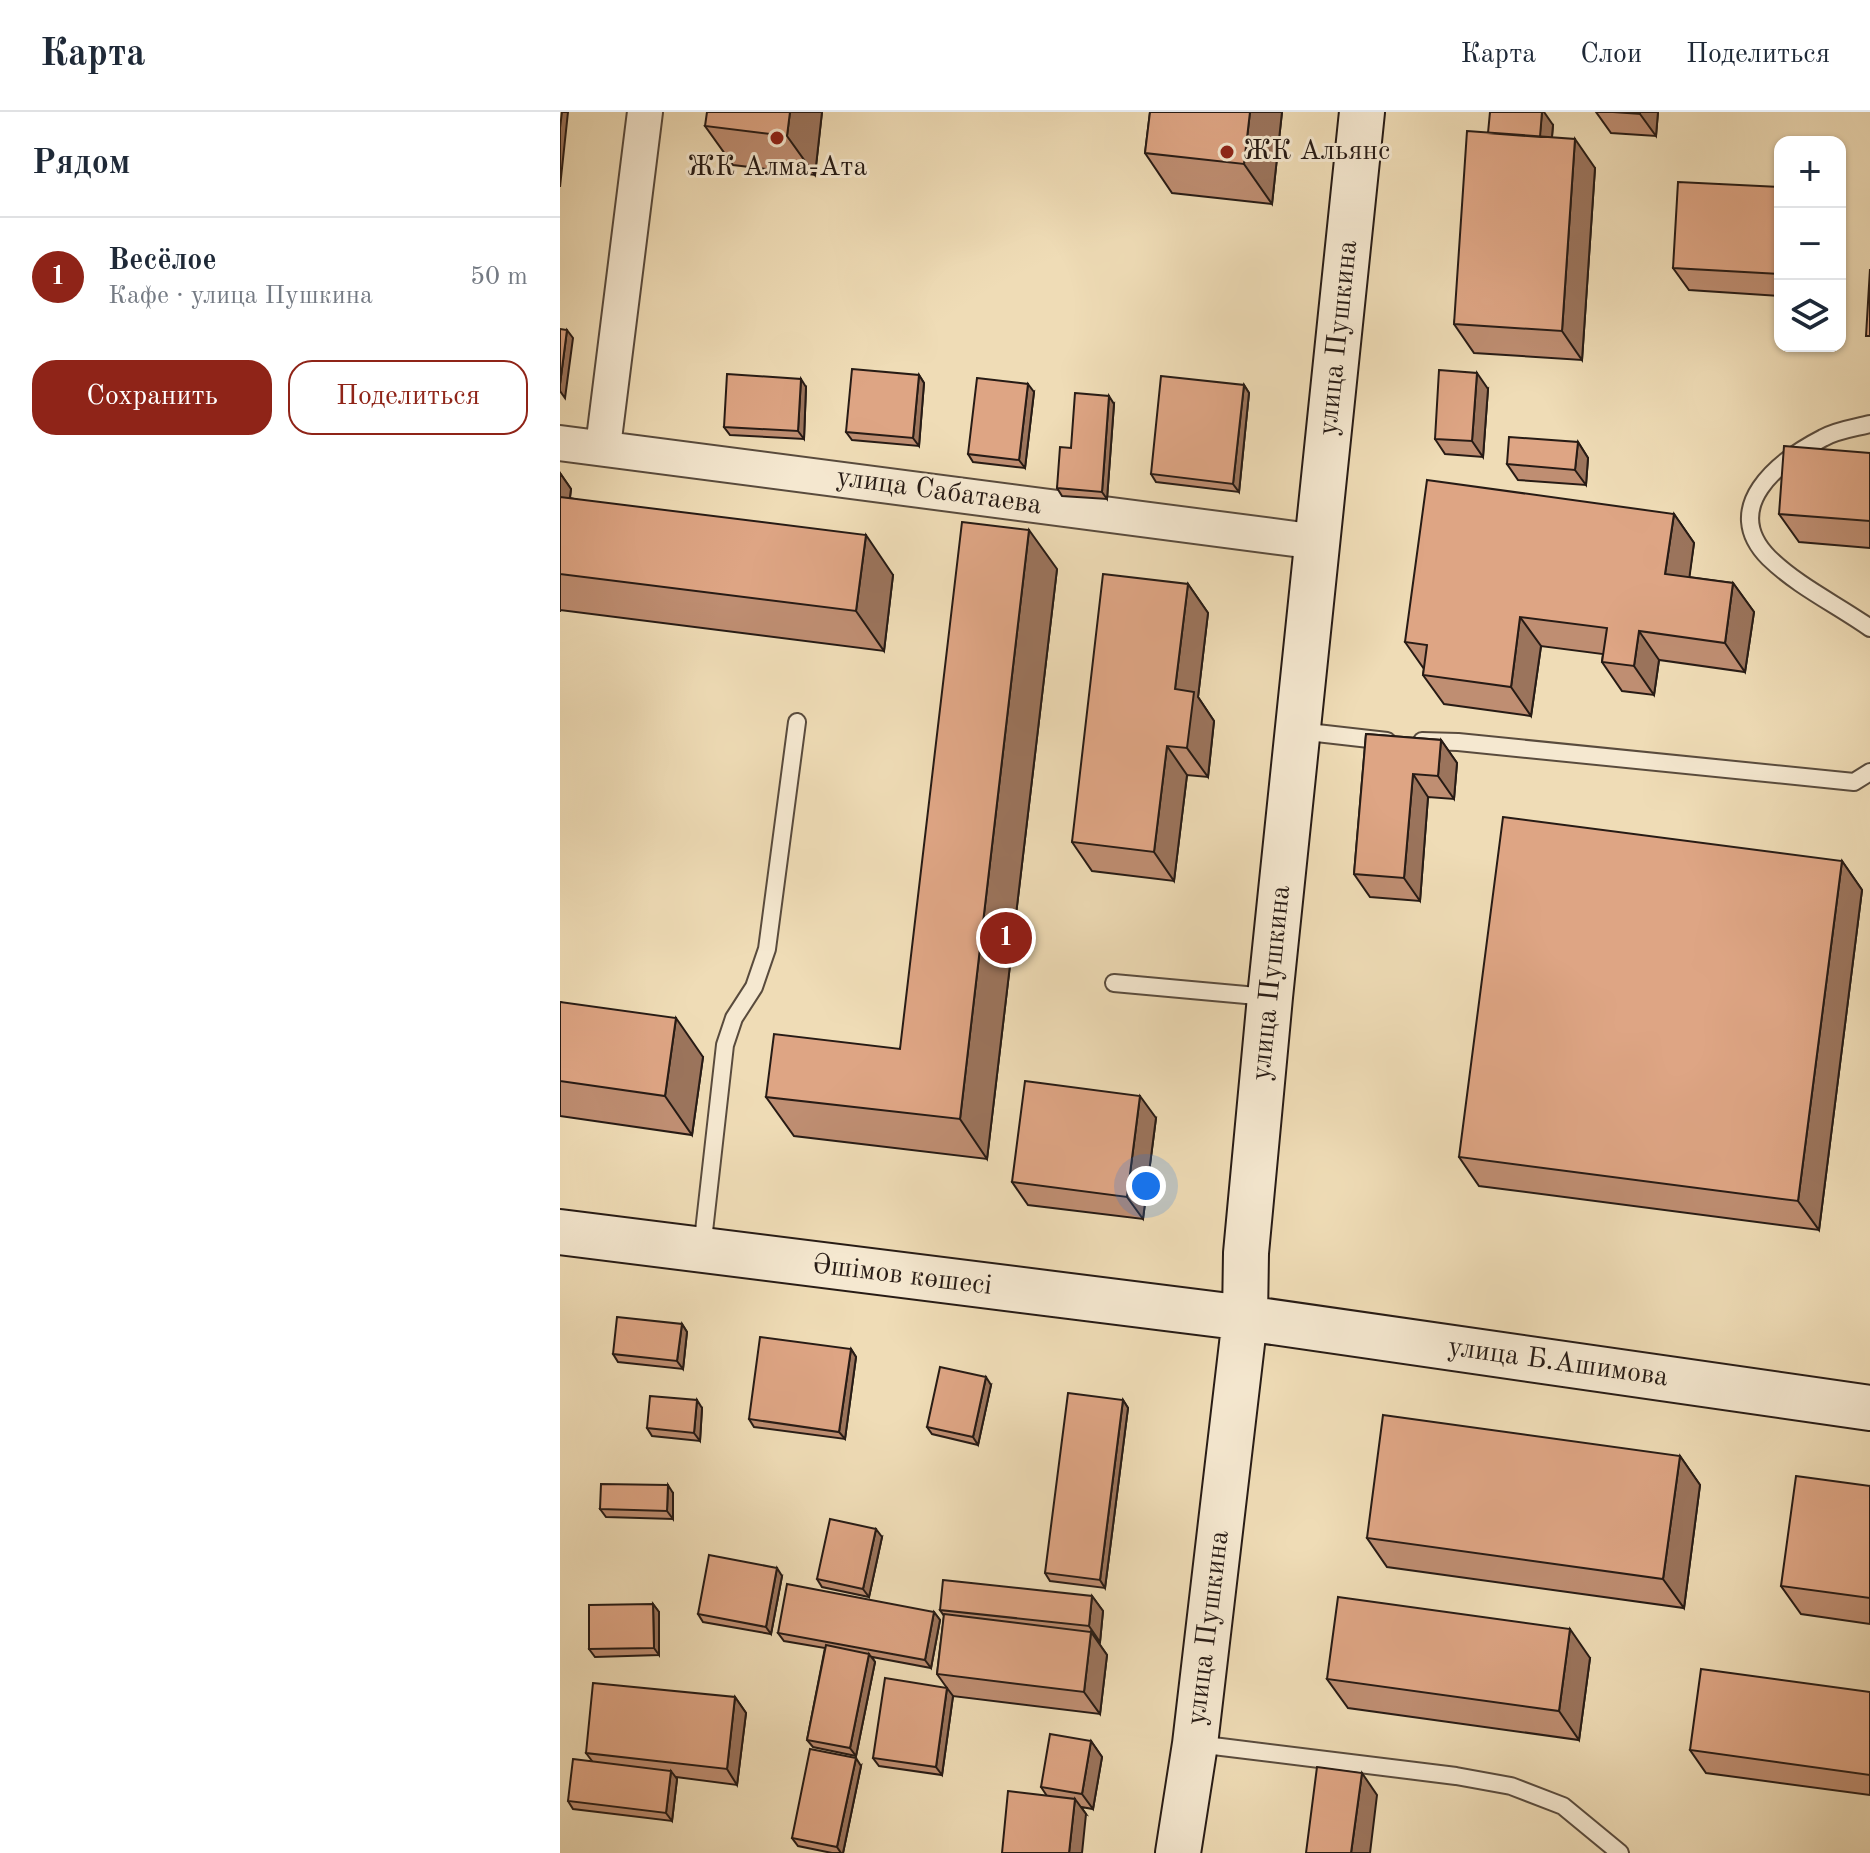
<!DOCTYPE html>
<html lang="ru">
<meta charset="utf-8">
<style>
body{margin:0;font-family:"Old Standard TT",serif;background:#f2f2f3;color:#1f2937}
.controls{position:absolute;right:24px;top:24px;display:grid;overflow:hidden;border-radius:16px;box-shadow:0 2px 6px #0004}
.controls button{width:72px;height:72px;display:grid;place-items:center;padding:0;border:0;border-bottom:2px solid #e0e1e3;background:#fff;color:#1f2937;font:40px sans-serif}
.you{position:absolute;left:586px;top:1074px;width:28px;height:28px;margin:-20px;border:6px solid #fff;border-radius:50%;background:#1a73e8;box-shadow:0 0 0 12px #1a73e833}
.badge{display:grid;place-items:center;width:52px;height:52px;border-radius:50%;background:#8f2418;color:#fff;font-size:26px;font-weight:700}
.pin{position:absolute;translate:-50% -50%;border:4px solid #fff;box-shadow:0 2px 8px #0006}
.list{margin:0;padding:0;list-style:none}
h2{display:flex;justify-content:space-between;align-items:center;height:104px;margin:0;padding:0 32px;font-size:34px}
h2 small{font-size:26px;font-weight:400;color:#747a83}
.list li{display:grid;grid-template-columns:52px 1fr auto;gap:24px;align-items:center;box-sizing:border-box;height:120px;padding:0 32px;border-top:2px solid #e0e1e3}
.list b{display:block;font-size:30px;white-space:nowrap}
.list p{margin:0;font-size:26px;white-space:nowrap;color:#747a83}
.list em{font-size:26px;font-style:normal;color:#747a83}
.actions{display:flex;gap:16px;padding:24px 32px}
.actions a{flex:1;padding:18px 0;border:2px solid #8f2418;border-radius:24px;text-align:center;font-size:28px;color:#8f2418}
.actions .main{background:#8f2418;color:#fff}
.icon{flex:none;width:44px;height:44px;fill:none;stroke:currentColor;stroke-width:2;stroke-linecap:round;stroke-linejoin:round}
.map{position:relative;flex:none;width:1310px;height:1741px;overflow:hidden}
header{display:flex;align-items:center;gap:48px;box-sizing:border-box;height:112px;padding:0 40px;background:#fff;border-bottom:2px solid #e0e1e3}
header strong{font-size:38px}
nav{display:flex;gap:44px;margin-inline-start:auto;font-size:28px}
main{display:flex}
aside{flex:1;background:#fff}
.map>svg:first-child{display:block}
</style>
<header>
<strong>Карта</strong>
<nav><a>Карта</a><a>Слои</a><a>Поделиться</a></nav>
</header>
<main>
<aside>
<h2>Рядом<small></small></h2>
<ul class="list">
<li><span class="badge">1</span><div><b>Весёлое</b><p>Кафе · улица Пушкина</p></div><em>50 m</em></li>
</ul>
<div class="actions"><a class="main">Сохранить</a><a>Поделиться</a></div>
</aside>
<div class="map">
<svg width="1310" height="1741" viewBox="0 0 1310 1741">
<rect width="100%" height="100%" fill="#efdcb6"/>
<filter id="stains"><feTurbulence type="fractalNoise" baseFrequency=".0025" numOctaves="4"/><feColorMatrix values="0 0 0 0 .2 0 0 0 0 .09 0 0 0 0 .02 0 0 0 .5 -.17"/></filter>
<radialGradient id="worn" r=".72"><stop offset=".6" stop-color="#630" stop-opacity="0"/><stop offset="1" stop-color="#630" stop-opacity=".3"/></radialGradient>
<g fill="none" stroke-linecap="round" stroke-linejoin="round">
<defs>
<path id="lane" d="M1310 312C1295 316 1277 318 1263 326 1218 349 1159 396 1209 446 1239 475 1276 492 1310 516
M739 619 827 629
M862 629 898 630 1294 670 1310 660
M554 871 708 885
M142 1137 165 933 174 906 194 875 207 837 237 610
M637 1632 896 1664 951 1674 1003 1694 1060 1741"/>
<path id="street" d="M0 331 758 430
M43 335 85 0"/>
<path id="secondary" d="M0 1120 685 1206 1310 1296
M618 1741 635 1632 685 1206 686 1141 710 885 802 0"/>
</defs>
<!-- lane casing -->
<use href="#lane" stroke="#594b3d" stroke-width="20"/>
<!-- street casing -->
<use href="#street" stroke="#594b3d" stroke-width="38"/>
<!-- secondary casing -->
<use href="#secondary" stroke="#271b15" stroke-width="48"/>
<!-- lane -->
<use href="#lane" stroke="#f5e8d0" stroke-width="16"/>
<!-- street -->
<use href="#street" stroke="#f5e8d0" stroke-width="34"/>
<!-- secondary -->
<use href="#secondary" stroke="#f5e8d0" stroke-width="44"/>
</g>
<!-- wall -->
<path fill="#bf8e72" stroke="#271b15" stroke-width="2" d="M262 0 255 63 173 53 145 14Z
M590 0H722L712 92 612 81 585 41Z
M1036 0H1098L1096 24 1051 21Z
M993 13 992 25 1035 56 1022 248 914 241 894 212 928 21Z
M1220 75V184L1129 178 1113 156Z
M359 263 364 271 359 334 292 328 286 320Z
M684 273 689 281 679 380 596 370 591 362Z
M246 275 244 327 170 323 164 315Z
M928 277 923 345 885 342 875 327Z
M474 280 465 356 413 350 408 342Z
M554 292 547 387 502 384 497 376 511 336Z
M1018 330 1028 346 1026 373 958 368 947 352Z
M1310 341V436L1239 430 1219 402Z
M0 361 11 377 10 386 333 463 324 539 0 498V500Z
M1114 402 1134 431 1129 465 1173 471 1194 500 1185 560 1099 548 1094 583 1062 579 1042 550 1043 542 981 534 971 604 884 592 863 563 864 557 845 530Z
M497 457 427 1047 234 1024 206 985 340 937Z
M628 472 648 501 638 585 654 609 648 665 627 663 614 769 532 759 512 730Z
M806 622 881 628 897 651 894 687 868 685 860 789 810 785 794 762Z
M1282 749 1302 778 1259 1118 919 1074 899 1045Z
M0 890 143 945 132 1023 0 1004Z
M596 1006 583 1107 468 1093 452 1070Z
M122 1212 127 1220 123 1257 58 1250 53 1242Z
M291 1237 296 1245 285 1327 194 1315 189 1307Z
M431 1273 418 1333 372 1322 367 1315Z
M563 1288 568 1296 545 1476 490 1469 485 1461Z
M142 1296 140 1329 92 1324 87 1316Z
M1120 1344 1140 1373 1124 1496 827 1455 807 1426Z
M1310 1374V1512L1241 1502 1221 1474Z
M113 1381V1407L46 1405 40 1397Z
M322 1425 309 1485 262 1475 257 1467Z
M222 1464 211 1522 143 1510 138 1502Z
M532 1484 543 1499 540 1530H538L547 1543 540 1602 393 1584 382 1663 319 1654 313 1646 387 1576 377 1562 384 1504 380 1498Z
M93 1492 99 1500V1543L35 1545 29 1537Z
M374 1500 380 1508 371 1556 312 1545 315 1550 296 1644 253 1635 247 1628 265 1536 224 1529 218 1521Z
M1030 1546 1019 1628 788 1596 767 1567Z
M1310 1580V1683L1146 1661 1130 1638Z
M175 1585 186 1601 177 1673 116 1665 117 1667 112 1709 13 1697 8 1689 32 1649 26 1641Z
M531 1629 542 1645 533 1697 521 1695 526 1702 487 1684 481 1675Z
M301 1654 283 1741H272L238 1734 232 1726Z"/>
<!-- shaded-wall -->
<path fill="#9b745c" stroke="#271b15" stroke-width="2" d="M2 0H8L0 75V16Z
M230 0H262L255 63 227 24Z
M690 0H722L712 92 684 52Z
M982 0H984L993 13 990 46 979 31Z
M1080 0H1098L1096 24 1080 2Z
M1015 27 1035 56 1022 248 1002 219Z
M1280 97 1283 101 1280 145Z
M7 218 13 226 5 286 0 279V272Z
M917 261 928 277 923 345 912 329Z
M359 263 364 271 359 334 353 326Z
M241 267 246 275 244 327 238 319Z
M468 272 474 280 465 356 459 348Z
M684 273 689 281 679 380 673 372Z
M549 284 554 292 547 387 542 380Z
M1018 330 1028 346 1026 373 1015 358Z
M0 361 11 377 0 460Z
M1114 402 1134 431 1126 491 1105 462Z
M469 418 497 457 427 1047 400 1007Z
M306 423 333 463 324 539 296 499Z
M1173 471 1194 500 1185 560 1165 531Z
M628 472 648 501 638 585 654 609 648 665 627 636 615 577Z
M960 505 981 534 971 604 951 575Z
M1079 519 1099 548 1094 583 1074 554Z
M881 628 897 651 894 687 878 664Z
M607 634 627 663 614 769 594 740Z
M853 662 868 685 860 789 844 766Z
M1282 749 1302 778 1259 1118 1238 1089Z
M116 906 143 945 132 1023 105 984Z
M580 984 596 1006 583 1107 567 1085Z
M122 1212 127 1220 123 1257 117 1249Z
M291 1237 296 1245 285 1327 279 1320Z
M426 1265 431 1273 418 1333 413 1325Z
M137 1288 142 1296 140 1329 134 1321Z
M563 1288 568 1296 545 1476 540 1468Z
M1120 1344 1140 1373 1124 1496 1103 1467Z
M108 1373 113 1381V1407L107 1399Z
M316 1417 322 1425 309 1485 303 1477Z
M217 1456 222 1464 211 1522 206 1515Z
M532 1484 543 1499 540 1530 529 1514Z
M93 1492 99 1500V1543L94 1536Z
M374 1500 380 1508 371 1556 365 1548Z
M1010 1517 1030 1546 1019 1628 999 1599Z
M531 1520 547 1543 540 1602 524 1580Z
M309 1542 315 1550 296 1644 290 1636Z
M387 1576 393 1584 382 1663 376 1655Z
M175 1585 186 1601 177 1673 167 1657Z
M531 1629 542 1645 533 1697 522 1682Z
M296 1646 301 1654 283 1741H281L277 1735Z
M111 1659 117 1667 112 1709 106 1701Z
M802 1661 817 1683 810 1741H791Z
M515 1687 526 1702 522 1741H509Z"/>
<!-- building -->
<path fill="#dea584" stroke="#271b15" stroke-width="2" d="M147 0H230L227 24 145 14Z
M590 0H690L684 52 585 41Z
M930 0H982L980 25 928 21Z
M1053 0H1080V2Z
M907 19 1015 27 1002 219 894 212Z
M1118 70 1220 75V162L1113 156Z
M1310 157V224H1306Z
M0 217 7 218 0 272Z
M292 257 359 263 353 326 286 320Z
M879 258 917 261 912 329 875 327Z
M167 262 241 267 238 319 164 315Z
M601 264 684 273 673 372 591 362Z
M417 266 468 272 459 348 408 342Z
M515 281 549 284 542 380 497 376 500 335 511 336Z
M949 325 1018 330 1015 358 947 352Z
M1224 334 1310 341V409L1219 402Z
M867 368 1114 402 1105 462 1173 471 1165 531 1079 519 1074 554 1042 550 1047 516 960 505 951 575 863 563 867 533 845 530Z
M0 385 306 423 296 499 0 462Z
M402 410 469 418 400 1007 206 985 214 922 340 937Z
M543 462 628 472 615 577 634 580 627 636 607 634 594 740 512 730Z
M806 622 881 628 878 664 853 662 844 766 794 762Z
M943 705 1282 749 1238 1089 899 1045Z
M0 890 116 906 105 984 0 969Z
M465 969 580 984 567 1085 452 1070Z
M57 1205 122 1212 117 1249 53 1242Z
M200 1225 291 1237 279 1320 189 1307Z
M380 1255 426 1265 413 1325 367 1315Z
M508 1281 563 1288 540 1468 485 1461Z
M90 1284 137 1288 134 1321 87 1316Z
M823 1303 1120 1344 1103 1467 807 1426Z
M1236 1364 1310 1374V1486L1221 1474Z
M41 1372 108 1373 107 1399 40 1397Z
M270 1407 316 1417 303 1477 257 1467Z
M149 1443 217 1456 206 1515 138 1502Z
M383 1468 532 1484 529 1514 380 1498Z
M227 1472 374 1500 365 1548 218 1521Z
M778 1485 1010 1517 999 1599 767 1567Z
M93 1492 94 1536 29 1537V1493Z
M384 1502 531 1520 524 1580 377 1562Z
M266 1533 309 1542 290 1636 247 1628Z
M1141 1557 1310 1580V1663L1130 1638Z
M325 1566 387 1576 376 1655 313 1646Z
M33 1571 175 1585 167 1657 26 1641Z
M490 1622 531 1629 522 1682 481 1675Z
M250 1637 296 1646 277 1735 232 1726Z
M13 1647 111 1659 106 1701 8 1689Z
M757 1655 802 1661 791 1741H746Z
M448 1679 515 1687 509 1741H442Z"/>
<!-- markers -->
<g fill="#8f2418" stroke="#f5e8d0" stroke-width="3">
<circle cx="217" cy="26" r="8"/>
<circle cx="667" cy="40" r="8"/>
</g>
<g text-anchor="middle" dominant-baseline="central" stroke-width="6" stroke-linejoin="round" paint-order="stroke">
<!-- poi labels -->
<g font-size="28" fill="#271b15" stroke="#f5e8d0" text-anchor="start">
<text x="683" y="40">ЖК Альянс</text>
<text x="217" y="56" text-anchor="middle">ЖК Алма-Ата</text>
</g>
<!-- street labels -->
<g font-size="28" fill="#271b15" stroke="#f5e8d0">
<text transform="translate(779 226) rotate(-84)">улица Пушкина</text>
<text transform="translate(379 380) rotate(8)">улица Сабатаева</text>
<text transform="translate(712 871) rotate(-84)">улица Пушкина</text>
<text transform="translate(342 1164) rotate(7)">Әшімов көшесі</text>
<text transform="translate(998 1251) rotate(8)">улица Б.Ашимова</text>
<text transform="translate(649 1516) rotate(-83)">улица Пушкина</text>
</g>
</g>
<rect width="100%" height="100%" filter="url(#stains)"/>
<rect width="100%" height="100%" fill="url(#worn)"/>
</svg>
<div class="controls">
<button>+</button>
<button>−</button>
<button><svg class="icon" aria-label="layers" viewBox="0 0 24 24"><path d="M12 4l9 5-9 5-9-5zM3 14l9 5 9-5"/></svg></button>
</div>
<div class="you"></div>
<div class="pin badge" style="left:446px;top:826px">1</div>
</div>
</main>
